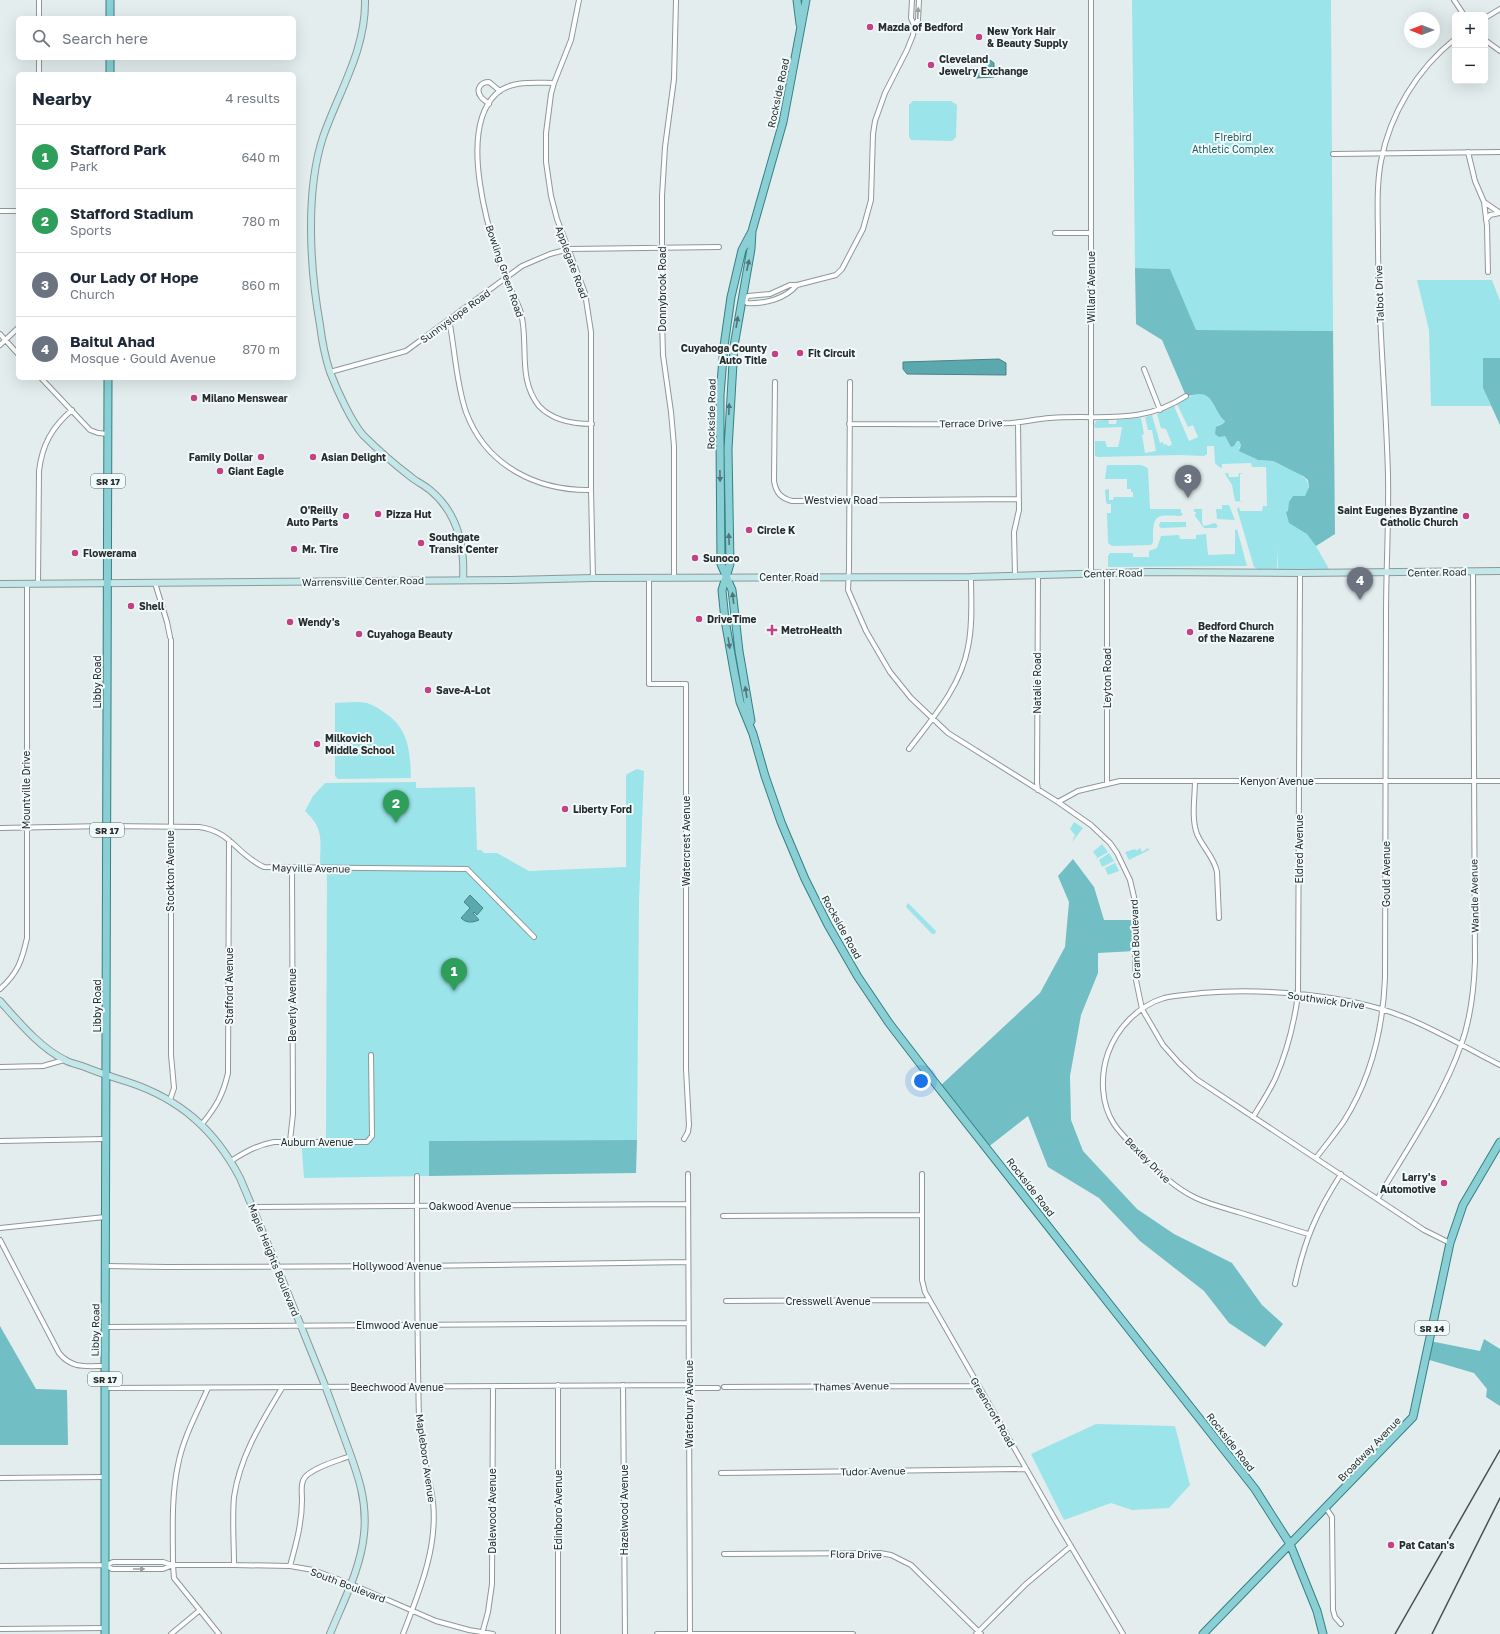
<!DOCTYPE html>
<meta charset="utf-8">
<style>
body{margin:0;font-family:"Golos Text",sans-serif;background:#f2f2f3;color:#1f2937}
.controls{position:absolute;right:12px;top:12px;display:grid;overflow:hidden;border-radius:6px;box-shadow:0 4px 16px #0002}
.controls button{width:36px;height:36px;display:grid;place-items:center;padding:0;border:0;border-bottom:1px solid #e0e1e3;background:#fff;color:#1f2937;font:20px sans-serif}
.compass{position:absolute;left:1404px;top:12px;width:36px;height:36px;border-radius:50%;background:#fff;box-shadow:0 4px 16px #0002;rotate:270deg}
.you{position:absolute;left:921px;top:1081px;width:14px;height:14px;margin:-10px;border:3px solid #fff;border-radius:50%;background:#1a73e8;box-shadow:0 0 0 6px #1a73e833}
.badge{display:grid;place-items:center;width:26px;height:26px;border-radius:50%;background:#db2777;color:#fff;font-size:13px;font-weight:700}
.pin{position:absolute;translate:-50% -33px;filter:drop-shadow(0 1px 2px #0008)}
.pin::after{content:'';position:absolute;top:21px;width:14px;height:12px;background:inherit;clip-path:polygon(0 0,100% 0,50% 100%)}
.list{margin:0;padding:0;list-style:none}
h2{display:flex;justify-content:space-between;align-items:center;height:52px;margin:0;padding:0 16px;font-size:17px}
h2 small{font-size:13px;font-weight:400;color:#747a83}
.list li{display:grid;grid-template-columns:26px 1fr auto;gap:12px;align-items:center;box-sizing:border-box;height:64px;padding:0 16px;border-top:1px solid #e0e1e3}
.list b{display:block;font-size:15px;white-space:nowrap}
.list p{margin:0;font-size:13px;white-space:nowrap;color:#747a83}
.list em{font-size:13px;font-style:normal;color:#747a83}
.icon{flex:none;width:22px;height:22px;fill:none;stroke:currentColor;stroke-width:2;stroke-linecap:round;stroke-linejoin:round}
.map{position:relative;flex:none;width:1500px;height:1634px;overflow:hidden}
.search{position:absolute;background:#fff;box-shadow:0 4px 16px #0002;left:16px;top:16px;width:280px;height:44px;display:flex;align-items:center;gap:10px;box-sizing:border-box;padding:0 14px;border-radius:6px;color:#747a83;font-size:15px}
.panel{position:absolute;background:#fff;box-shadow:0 4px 16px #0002;left:16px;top:72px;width:280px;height:308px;border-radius:6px}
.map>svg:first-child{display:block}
</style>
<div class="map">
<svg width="1500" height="1634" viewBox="0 0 1500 1634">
<rect width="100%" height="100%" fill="#e3eded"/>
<!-- green -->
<path fill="#9be4ea" d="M1132 0H1331L1333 331 1195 330 1170 269 1135 268Z
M913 101H951L957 105 956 137 952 141 911 140 909 137V105Z
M1417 280H1492L1500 301V358H1483V388L1491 406H1431L1429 330Z
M1197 393C1216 396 1213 412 1225 421L1224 423 1218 425 1229 443 1239 441 1241 445 1239 448C1245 452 1252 459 1259 460 1264 461 1268 460 1273 461 1287 470 1319 475 1305 496H1293L1288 511 1313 541 1329 569H1278L1277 547V569H1258L1254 567 1237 509 1239 507 1240 511H1262L1263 506H1267L1266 467H1252L1251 463 1222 464V468L1219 467 1215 463 1214 446H1207V454L1204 456 1179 455 1098 457 1095 456V441H1105L1107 447H1118C1119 445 1122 429 1122 427L1095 428 1094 424 1097 421 1108 420 1109 424H1116L1117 420 1141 418 1144 434 1142 435 1145 453 1156 451 1152 430H1148L1145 417 1152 415 1160 443 1163 442 1164 445 1166 444 1168 446H1170L1172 444 1166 429 1161 428 1157 414 1174 406 1189 441 1198 437 1193 425 1188 427 1177 404Z
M1107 465H1141L1146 467 1148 469 1150 509H1181V513H1183L1181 516C1161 516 1153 511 1153 536 1153 540 1154 542 1151 545L1112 546 1108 543 1107 513H1111V504H1107L1106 501 1105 490 1109 489V500H1113L1114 497H1133V492H1131V489H1127V479H1105Z
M1226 473H1228L1229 477H1238L1239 473H1243L1240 474V501L1244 502 1235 501 1232 485 1225 474Z
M1222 505H1229L1235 520 1217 519 1216 509H1222Z
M1194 509H1202V523L1204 526 1215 523 1218 526 1216 528H1204L1195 516 1196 512H1194Z
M1160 522H1186V527L1161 528 1159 526Z
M1237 529 1247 566 1108 567V556L1110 553H1133V557H1149V551L1157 548 1161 536 1179 535 1180 539H1196V535L1206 534 1208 555 1235 554V530Z
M335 703C344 703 357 701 366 703 372 704 380 709 385 713 409 729 410 751 411 778L338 779 335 776Z
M637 769 644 771 639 901 637 1140 429 1141V1176L304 1178 301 1139H326L327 866H320C320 842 325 829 305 811L313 796 325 783 416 782V788L475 787 477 850H481L484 853H497L529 871 626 867V776L627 774Z
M1074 822 1083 828 1072 842 1075 835 1070 829Z
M1102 844 1108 852 1096 859 1097 857 1093 852Z
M1140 848 1142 852 1148 848 1149 850 1129 860 1125 852 1135 849 1136 851Z
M1109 853 1114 861 1102 867 1099 860Z
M1115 863 1119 871 1108 875 1105 868Z
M908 903 936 931 935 934H932L906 907Z
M1096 1424 1175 1426 1190 1485 1169 1508 1132 1510 1111 1503 1064 1520 1031 1454Z"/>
<!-- forest -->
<path fill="#71bec5" d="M1135 268 1170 269 1196 330 1333 331 1335 534 1316 546 1307 534 1289 523 1286 512 1288 511 1289 502 1293 496H1305L1309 487 1308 480 1303 476 1273 461 1258 460 1239 451 1241 445 1239 441H1237L1234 446 1231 447 1225 436 1219 437 1215 434 1216 427 1224 423 1225 421C1215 414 1214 394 1199 394 1195 394 1191 396 1186 396L1162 340 1136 324Z
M1483 358H1500V425L1483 388Z
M1073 859 1094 887 1104 920H1136L1135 951 1098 953V973L1081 1015 1070 1076 1071 1120 1083 1151 1137 1209 1174 1234 1232 1263 1262 1305 1283 1324 1265 1347 1229 1323 1204 1291 1140 1241 1099 1198 1048 1167 1028 1116 987 1148 939 1087 1040 993 1065 947 1069 902 1058 876Z
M637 1140 636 1173 429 1176V1141Z
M0 1326 36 1389 67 1390 68 1445H0Z
M1484 1339 1500 1349V1406L1486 1397 1487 1389 1474 1373 1426 1359 1430 1341 1480 1351Z"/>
<!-- water -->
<path fill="#5ba8ae" stroke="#4c8387" d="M990 60 994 63V77L975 78 974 76Z
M999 359 1006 363V375L907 374 903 369V362Z
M470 895 483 908 477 915 474 912 473 913 479 920C472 923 466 923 461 918L470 908 464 902Z"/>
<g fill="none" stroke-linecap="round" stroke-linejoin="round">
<defs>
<path id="street" d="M39 0V18
M579 0 571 40 554 83 551 94 546 133V162L551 196 557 219 585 293 591 332V490L593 578
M1091 0V573
M1454 0 1464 15
M1485 18 1500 9
M914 25 918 20 919 0
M1485 40 1500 51
M39 58V74
M554 83C536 83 510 80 496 94 457 131 489 234 505 277 510 289 517 300 521 313 529 344 517 379 539 406 553 421 573 424 592 424
M489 104C486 101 482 99 481 97 475 89 481 82 489 82L500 91
M1468 152 1475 181 1484 202 1500 213
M1333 154 1500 152
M1484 202 1487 226 1488 272
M0 211H18
M1486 220 1490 215 1500 213
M1055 233H1091
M797 285C785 299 765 304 747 303L745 300 748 296 770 294 790 285H797L836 275 842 269 863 229 871 200 873 134 875 121 885 93 907 50 913 35 914 25 911 18 912 0
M449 319C455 350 456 383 466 412 486 466 537 491 591 490
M0 334 18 354
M0 345 18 328
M1144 369 1160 410
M330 372 406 351 522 266 550 254 569 249 719 247
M41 378 90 430 98 433 108 434
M775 382 774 481C776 493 781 498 792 501L1019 499
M850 382 849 569 848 590 866 631 890 672 911 698 948 733 1058 802 1091 825 1110 843 1117 853 1130 880 1134 897 1136 912 1135 962 1136 980 1142 1009 1163 1045 1179 1063 1196 1079 1424 1230 1450 1243
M849 424C903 424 957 425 1011 423 1024 422 1037 419 1050 418 1101 414 1140 426 1186 396
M1107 573V783
M1015 575 1014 532 1019 510 1018 422
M1038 575 1037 783 1038 790
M649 577V684H686V1069L689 1125 688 1132 684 1139
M674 578V446L671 412 663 355 662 319V196L665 147 674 79 676 0
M155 583 167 622 170 637
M38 584 39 471C42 445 52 427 72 410
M909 749C933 718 961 686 968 647 973 624 971 600 971 577
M1195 781C1195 797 1191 818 1197 834 1203 848 1214 857 1217 872L1219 918
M1058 802 1078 791 1120 781H1500
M0 828 107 826 199 827C231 831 237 855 264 867L467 869 534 937
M0 989C18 973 22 960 27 938V584
M0 1067 43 1066 64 1060
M170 1100 174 1088 171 1055V640
M1253 1117C1261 1104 1269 1092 1275 1079 1287 1052 1294 1024 1298 995L1300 573
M202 1124C216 1107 223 1095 228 1073L229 840
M0 1141 105 1139
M290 1141 293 1114 292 868
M1316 1158C1325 1146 1335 1134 1344 1121 1371 1078 1383 1028 1385 978 1386 857 1386 736 1386 615 1386 568 1389 522 1388 475 1386 397 1378 320 1378 243 1378 215 1376 188 1381 161 1390 114 1417 69 1455 39
M231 1161C245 1152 257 1145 274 1142H367L372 1136 371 1055
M688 1174 690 1634
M922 1174V1280L925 1292 1056 1521 1123 1634
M1378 1198C1406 1151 1443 1097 1461 1045 1471 1018 1474 989 1475 961L1473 571
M253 1207 687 1204
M723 1216 922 1215
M0 1228 105 1217
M1308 1234C1285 1227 1261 1219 1238 1212 1224 1208 1209 1204 1196 1198 1175 1188 1160 1173 1144 1157 1134 1146 1122 1136 1114 1124 1101 1104 1100 1076 1108 1053 1117 1028 1138 1006 1164 998 1176 995 1189 995 1201 993 1262 988 1347 994 1404 1017 1437 1030 1468 1049 1500 1065
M0 1240 59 1353C72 1369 85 1366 105 1366
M106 1266 167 1267 417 1266 688 1262
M1295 1284C1305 1239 1316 1213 1341 1174
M726 1301 929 1300
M106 1327 688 1323
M558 1385V1634
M623 1385 625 1634
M724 1387 978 1386
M105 1388 689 1385
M208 1388C197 1413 183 1438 178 1465 171 1497 173 1532 173 1565L174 1578 219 1634
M689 1388H718
M721 1473 1026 1469
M0 1478 105 1477
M1326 1508 1332 1517 1333 1610 1335 1617 1341 1624
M724 1554 880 1553 891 1555 911 1565 981 1634
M106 1565 112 1569H163L173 1565H234L290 1566 313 1570 351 1584 436 1621 469 1630 493 1634
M234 1565C234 1543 232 1519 234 1497 240 1456 261 1423 282 1388
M0 1566 106 1565 113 1562H163L172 1565
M290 1566C296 1544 302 1523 302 1500 302 1492 300 1482 306 1476 317 1466 337 1461 350 1456
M0 1629 105 1628
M171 1634 200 1610
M403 1634C419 1592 438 1548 433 1502 430 1475 419 1447 419 1419 417 1338 417 1257 417 1176
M482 1634 488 1612 492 1584 493 1387
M657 1634H853
M976 1634 1026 1584 1071 1546"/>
<path id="secondary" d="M365 0C366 50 339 91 323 137 305 192 310 269 320 325 322 341 325 357 330 372 337 390 351 421 363 435 378 450 394 464 411 477 417 482 424 485 430 490 458 513 465 545 463 580
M0 584 510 580 593 578 971 577 1148 572 1300 573 1500 571
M0 1001C18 1021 40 1048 65 1060 70 1063 76 1064 82 1066 97 1072 112 1077 128 1082 180 1099 215 1130 240 1178 263 1232 285 1286 307 1341 320 1372 332 1403 343 1434 355 1468 368 1496 364 1534 361 1568 343 1602 330 1634"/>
<path id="primary" d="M797 0 800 24
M806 0 783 122 752 231 751 249 734 346 728 449 730 564 722 590 725 620 734 671 740 702 753 734 765 776 781 822 805 879 828 925 858 977 889 1023 932 1079 1255 1489 1290 1544 1317 1611 1323 1634
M110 18V0
M110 74V58
M751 721 739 651 732 590 721 564 720 440V395L724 346 731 297 742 250 751 233
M105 1634V1366L108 378
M1203 1634 1413 1417 1450 1243 1463 1205 1500 1142"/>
</defs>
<!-- street casing -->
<use href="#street" stroke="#8f9899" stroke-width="6"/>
<!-- secondary casing -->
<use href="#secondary" stroke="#8f9899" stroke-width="8"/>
<!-- primary casing -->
<use href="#primary" stroke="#358186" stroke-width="9"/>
<!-- street -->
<use href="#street" stroke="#fff" stroke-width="4"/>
<!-- secondary -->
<use href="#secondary" stroke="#c4e7e9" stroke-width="6"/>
<!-- primary -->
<use href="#primary" stroke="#8acfd4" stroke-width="7"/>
<!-- rail -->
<path stroke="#4a4f4f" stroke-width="1.5" d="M1395 1634 1500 1450
M1432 1634 1500 1498"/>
</g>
<!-- one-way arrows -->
<defs><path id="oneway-solid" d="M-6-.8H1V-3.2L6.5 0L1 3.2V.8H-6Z"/></defs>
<g fill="#9ea0a0">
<use href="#oneway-solid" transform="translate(918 13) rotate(-87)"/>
<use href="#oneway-solid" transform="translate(139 1569)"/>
</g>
<g fill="#547578">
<use href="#oneway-solid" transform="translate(748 265) rotate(-78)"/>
<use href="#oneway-solid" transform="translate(737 322) rotate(-81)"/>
<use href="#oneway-solid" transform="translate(729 409) rotate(-88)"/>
<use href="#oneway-solid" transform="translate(720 476) rotate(89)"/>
<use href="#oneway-solid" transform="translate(729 539) rotate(-92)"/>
<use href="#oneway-solid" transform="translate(733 598) rotate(-97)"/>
<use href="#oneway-solid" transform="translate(729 643) rotate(81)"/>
<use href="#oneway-solid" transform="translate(746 692) rotate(-99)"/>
</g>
<!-- markers -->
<g fill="#c54186" stroke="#f0fafb" stroke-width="1.5">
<circle cx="870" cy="27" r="4"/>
<circle cx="979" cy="37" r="4"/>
<circle cx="931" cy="65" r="4"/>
<circle cx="800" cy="353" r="4"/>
<circle cx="775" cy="354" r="4"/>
<circle cx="194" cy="398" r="4"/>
<circle cx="261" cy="457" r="4"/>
<circle cx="313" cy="457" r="4"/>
<circle cx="220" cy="471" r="4"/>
<circle cx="378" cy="514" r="4"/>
<circle cx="346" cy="516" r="4"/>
<circle cx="1466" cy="516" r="4"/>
<circle cx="749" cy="530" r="4"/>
<circle cx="421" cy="543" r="4"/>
<circle cx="294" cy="549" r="4"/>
<circle cx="75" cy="553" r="4"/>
<circle cx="695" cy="558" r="4"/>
<circle cx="131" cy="606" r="4"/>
<circle cx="699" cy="619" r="4"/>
<circle cx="290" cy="622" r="4"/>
<path d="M770 624h4v4h4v4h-4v4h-4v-4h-4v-4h4z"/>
<circle cx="1190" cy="632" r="4"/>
<circle cx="359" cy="634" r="4"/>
<circle cx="428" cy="690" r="4"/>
<circle cx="317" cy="744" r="4"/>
<circle cx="565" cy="809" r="4"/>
<circle cx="1444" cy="1183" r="4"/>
<circle cx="1391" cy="1545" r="4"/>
</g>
<g text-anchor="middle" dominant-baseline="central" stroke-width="4" stroke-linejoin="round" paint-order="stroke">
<!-- shield labels -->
<g fill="#f0fafb" stroke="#646a6a" stroke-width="1">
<rect x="91" y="474" width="34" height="14" rx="3"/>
<rect x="90" y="823" width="34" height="14" rx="3"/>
<rect x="1415" y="1321" width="34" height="14" rx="3"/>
<rect x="88" y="1372" width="34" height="14" rx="3"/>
</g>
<g font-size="9" font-weight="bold" fill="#282c2c">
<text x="108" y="481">SR 17</text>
<text x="107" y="830">SR 17</text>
<text x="1432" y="1328">SR 14</text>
<text x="105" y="1379">SR 17</text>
</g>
<!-- poi labels -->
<g font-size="10" font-weight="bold" fill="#282c2c" stroke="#f0fafb" text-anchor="start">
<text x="878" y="27">Mazda of Bedford</text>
<text x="987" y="31">New York Hair<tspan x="987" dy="12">&amp; Beauty Supply</tspan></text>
<text x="939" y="59">Cleveland<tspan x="939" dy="12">Jewelry Exchange</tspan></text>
<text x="767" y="348" text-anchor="end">Cuyahoga County<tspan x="767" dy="12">Auto Title</tspan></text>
<text x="808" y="353">Fit Circuit</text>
<text x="202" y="398">Milano Menswear</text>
<text x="253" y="457" text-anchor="end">Family Dollar</text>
<text x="321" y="457">Asian Delight</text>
<text x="228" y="471">Giant Eagle</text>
<text x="338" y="510" text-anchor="end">O'Reilly<tspan x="338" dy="12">Auto Parts</tspan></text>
<text x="1458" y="510" text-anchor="end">Saint Eugenes Byzantine<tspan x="1458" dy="12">Catholic Church</tspan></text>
<text x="386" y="514">Pizza Hut</text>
<text x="757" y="530">Circle K</text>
<text x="429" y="537">Southgate<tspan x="429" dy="12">Transit Center</tspan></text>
<text x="302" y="549">Mr. Tire</text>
<text x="83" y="553">Flowerama</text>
<text x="703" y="558">Sunoco</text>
<text x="139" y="606">Shell</text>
<text x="707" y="619">DriveTime</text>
<text x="298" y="622">Wendy's</text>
<text x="1198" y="626">Bedford Church<tspan x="1198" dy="12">of the Nazarene</tspan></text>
<text x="781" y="630">MetroHealth</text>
<text x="367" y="634">Cuyahoga Beauty</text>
<text x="436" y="690">Save-A-Lot</text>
<text x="325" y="738">Milkovich<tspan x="325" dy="12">Middle School</tspan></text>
<text x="573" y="809">Liberty Ford</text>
<text x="1436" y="1177" text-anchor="end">Larry's<tspan x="1436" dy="12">Automotive</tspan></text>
<text x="1399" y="1545">Pat Catan's</text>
</g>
<!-- street labels -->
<g font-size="10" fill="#282c2c" stroke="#f0fafb">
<text transform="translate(778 93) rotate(-78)">Rockside Road</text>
<text transform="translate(572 262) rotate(70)">Applegate Road</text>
<text transform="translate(505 271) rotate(71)">Bowling Green Road</text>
<text transform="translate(1091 287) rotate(-90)">Willard Avenue</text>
<text transform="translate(662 289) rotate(-90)">Donnybrook Road</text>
<text transform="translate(1379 294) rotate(-92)">Talbot Drive</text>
<text transform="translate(455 316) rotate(-36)">Sunnyslope Road</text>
<text transform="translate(711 414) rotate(-89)">Rockside Road</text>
<text transform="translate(971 423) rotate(-1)">Terrace Drive</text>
<text x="841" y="500">Westview Road</text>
<text transform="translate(1437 572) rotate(-1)">Center Road</text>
<text transform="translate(1113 573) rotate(-1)">Center Road</text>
<text x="789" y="577">Center Road</text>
<text transform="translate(363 581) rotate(-1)">Warrensville Center Road</text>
<text transform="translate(1107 678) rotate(-90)">Leyton Road</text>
<text transform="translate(97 682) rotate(-90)">Libby Road</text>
<text transform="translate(1037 683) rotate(-90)">Natalie Road</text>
<text x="1277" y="781">Kenyon Avenue</text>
<text transform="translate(26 790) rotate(-90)">Mountville Drive</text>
<text transform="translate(686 841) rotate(-90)">Watercrest Avenue</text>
<text transform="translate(1299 849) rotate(-90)">Eldred Avenue</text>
<text transform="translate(311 868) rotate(1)">Mayville Avenue</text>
<text transform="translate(170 871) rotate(-90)">Stockton Avenue</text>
<text transform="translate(1386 874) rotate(-90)">Gould Avenue</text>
<text transform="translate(1474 896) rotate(-91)">Wandle Avenue</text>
<text transform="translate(842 927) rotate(61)">Rockside Road</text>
<text transform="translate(1135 939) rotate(-92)">Grand Boulevard</text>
<text transform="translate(229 986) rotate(-90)">Stafford Avenue</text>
<text transform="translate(1326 1000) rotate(8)">Southwick Drive</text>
<text transform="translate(292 1005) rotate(-90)">Beverly Avenue</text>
<text transform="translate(97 1006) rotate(-90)">Libby Road</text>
<text x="317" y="1142">Auburn Avenue</text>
<text transform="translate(1148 1160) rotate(45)">Bexley Drive</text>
<text transform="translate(1031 1187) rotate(52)">Rockside Road</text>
<text x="470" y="1206">Oakwood Avenue</text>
<text transform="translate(274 1260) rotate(68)">Maple Heights Boulevard</text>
<text x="397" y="1266">Hollywood Avenue</text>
<text x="828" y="1301">Cresswell Avenue</text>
<text x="397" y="1325">Elmwood Avenue</text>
<text transform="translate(95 1330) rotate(-89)">Libby Road</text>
<text transform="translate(851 1386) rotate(-1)">Thames Avenue</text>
<text x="397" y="1387">Beechwood Avenue</text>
<text transform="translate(689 1404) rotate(-90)">Waterbury Avenue</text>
<text transform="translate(993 1412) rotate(60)">Greencroft Road</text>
<text transform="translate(1231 1442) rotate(52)">Rockside Road</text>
<text transform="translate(1369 1449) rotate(-46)">Broadway Avenue</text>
<text transform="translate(426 1458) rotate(82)">Mapleboro Avenue</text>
<text transform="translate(873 1471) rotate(-1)">Tudor Avenue</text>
<text transform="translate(558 1510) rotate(-90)">Edinboro Avenue</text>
<text transform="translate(624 1510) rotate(-90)">Hazelwood Avenue</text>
<text transform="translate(492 1511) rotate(-90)">Dalewood Avenue</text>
<text transform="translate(856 1554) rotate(1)">Flora Drive</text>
<text transform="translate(348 1585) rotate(21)">South Boulevard</text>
</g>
<!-- park labels -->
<g font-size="10" fill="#1f5f64" stroke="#f0fafb">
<text x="1233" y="137">FIrebird<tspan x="1233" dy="12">Athletic Complex</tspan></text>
</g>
</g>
</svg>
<div class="controls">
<button>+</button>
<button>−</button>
</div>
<svg class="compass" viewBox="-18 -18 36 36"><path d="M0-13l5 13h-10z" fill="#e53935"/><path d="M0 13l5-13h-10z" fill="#747a83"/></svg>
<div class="you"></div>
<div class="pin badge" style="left:454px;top:991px;background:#2e9e5b">1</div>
<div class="pin badge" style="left:396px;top:823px;background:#2e9e5b">2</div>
<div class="pin badge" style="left:1188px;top:498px;background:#6b7280">3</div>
<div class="pin badge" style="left:1360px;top:600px;background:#6b7280">4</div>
<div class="search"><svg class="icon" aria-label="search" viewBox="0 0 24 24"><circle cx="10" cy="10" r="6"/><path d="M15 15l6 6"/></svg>Search here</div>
<section class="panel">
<h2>Nearby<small>4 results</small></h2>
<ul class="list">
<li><span class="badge" style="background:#2e9e5b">1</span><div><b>Stafford Park</b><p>Park</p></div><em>640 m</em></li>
<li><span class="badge" style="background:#2e9e5b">2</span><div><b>Stafford Stadium</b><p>Sports</p></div><em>780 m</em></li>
<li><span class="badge" style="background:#6b7280">3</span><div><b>Our Lady Of Hope</b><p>Church</p></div><em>860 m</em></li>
<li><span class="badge" style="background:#6b7280">4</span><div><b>Baitul Ahad</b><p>Mosque · Gould Avenue</p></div><em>870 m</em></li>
</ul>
</section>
</div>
